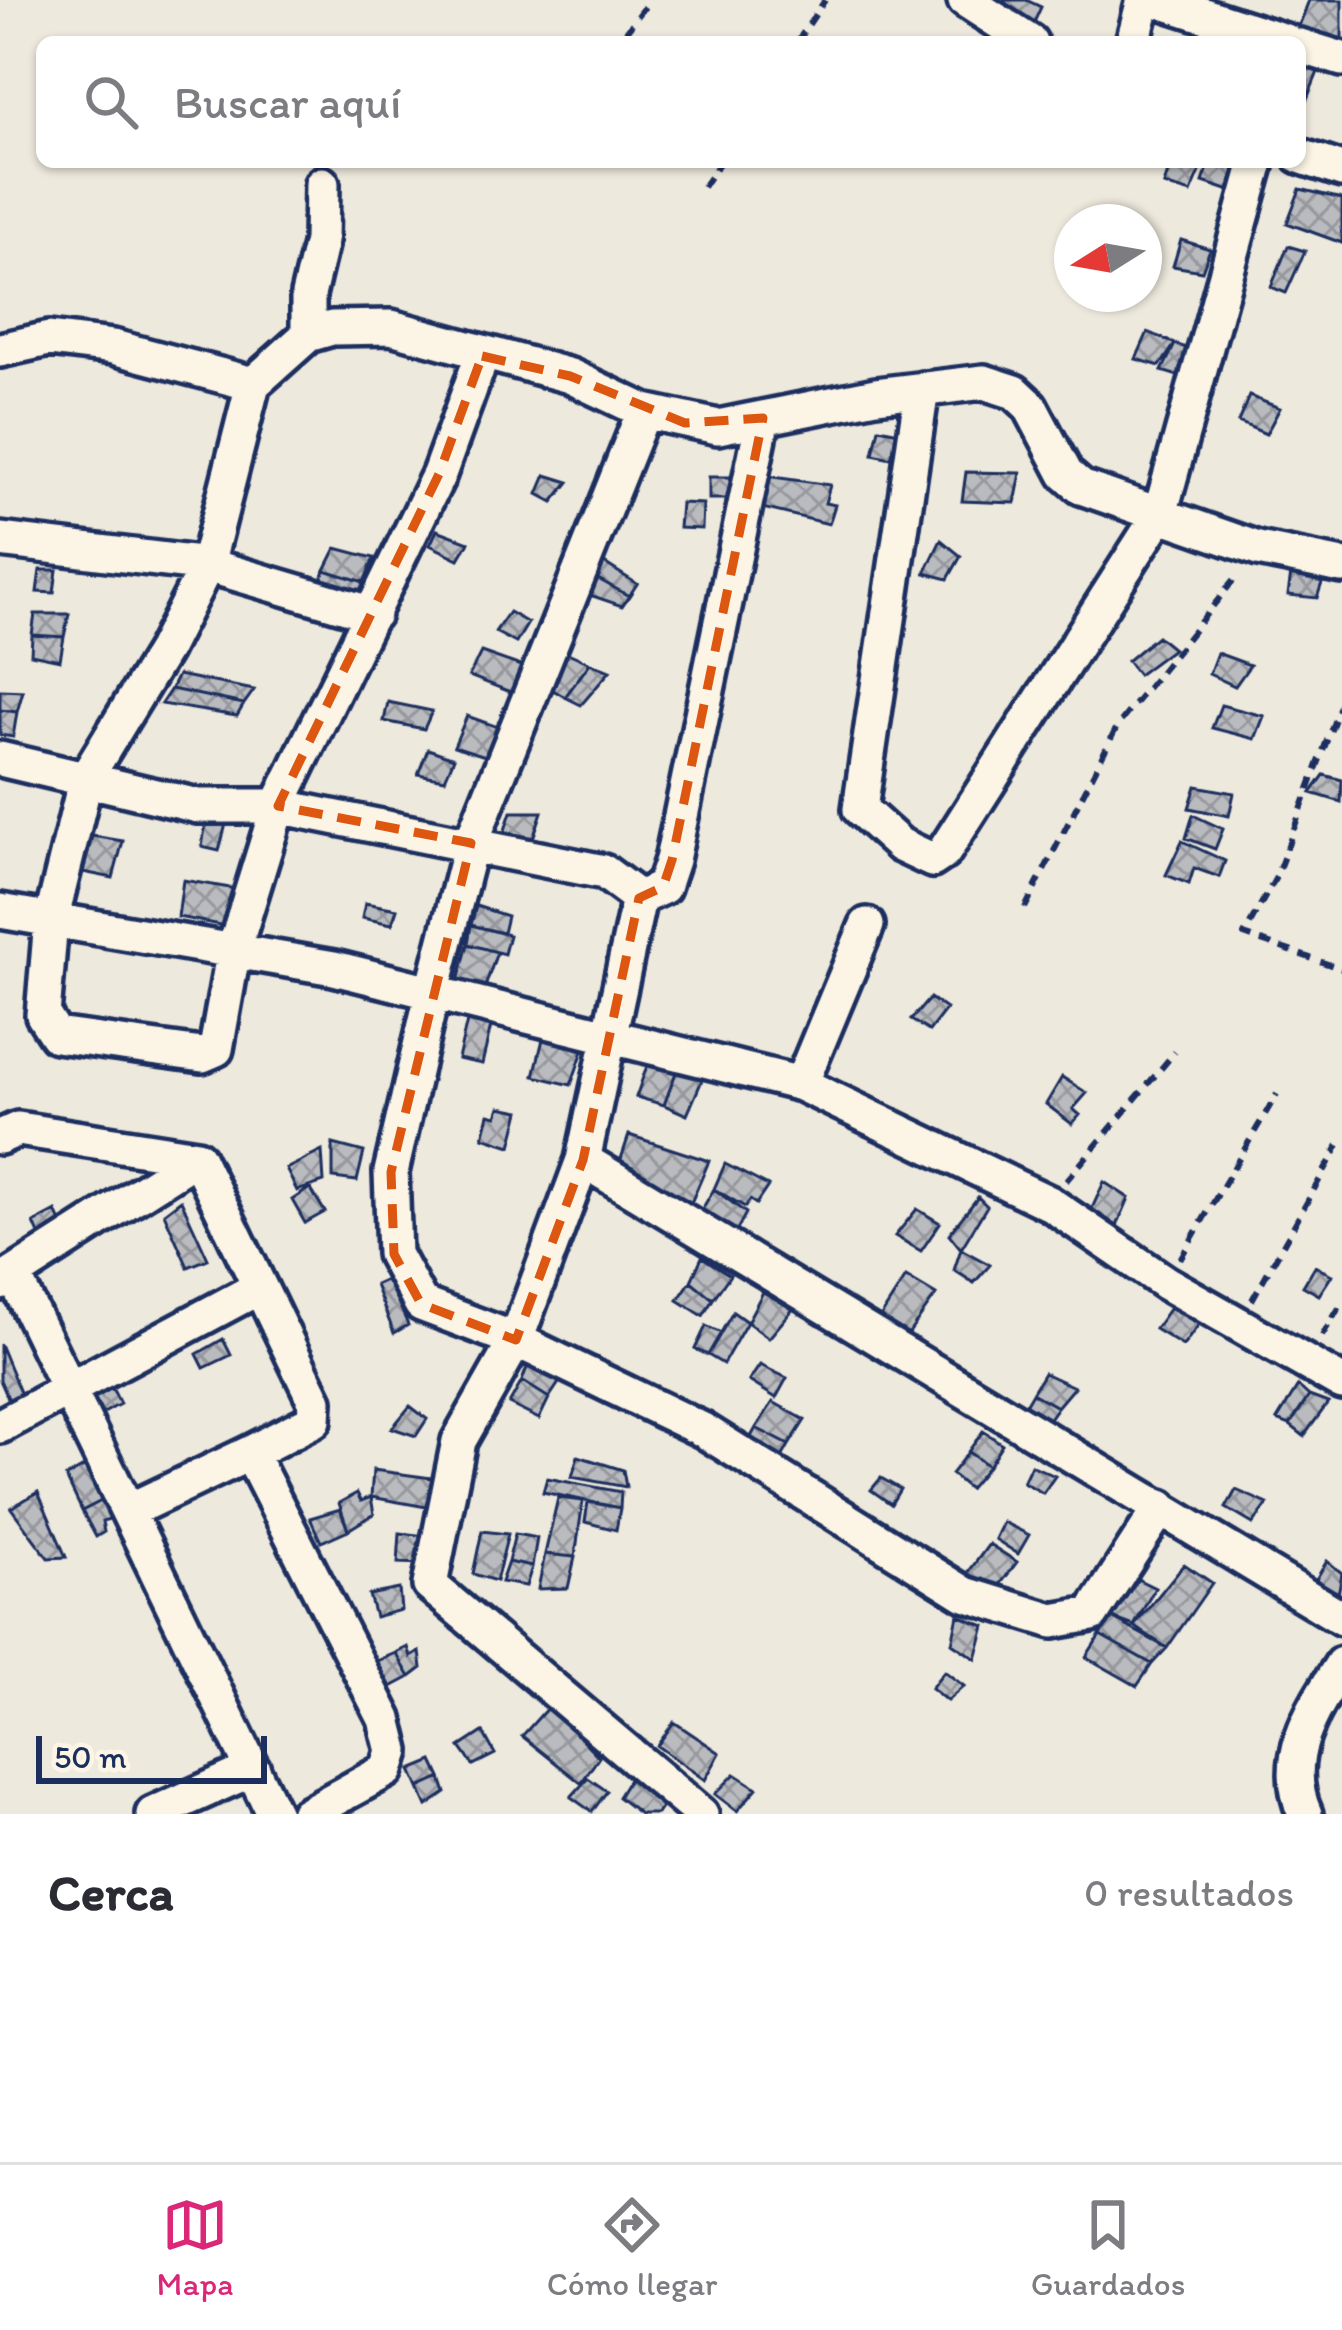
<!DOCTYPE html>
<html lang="es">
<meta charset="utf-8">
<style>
body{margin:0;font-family:Itim,sans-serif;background:#f2f2f3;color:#2b2b33}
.compass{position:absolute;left:1054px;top:204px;width:108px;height:108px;border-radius:50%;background:#fff;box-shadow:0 3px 9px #0004;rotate:259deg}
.scale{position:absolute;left:36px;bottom:30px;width:231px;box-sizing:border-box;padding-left:12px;border:6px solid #1b2f5e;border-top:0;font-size:33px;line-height:42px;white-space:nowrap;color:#1b2f5e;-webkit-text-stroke:9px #fcf5e5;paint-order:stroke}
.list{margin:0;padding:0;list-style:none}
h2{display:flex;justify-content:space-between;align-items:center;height:156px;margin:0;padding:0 48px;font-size:51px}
h2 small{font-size:39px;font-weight:400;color:#7c7c81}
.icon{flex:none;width:66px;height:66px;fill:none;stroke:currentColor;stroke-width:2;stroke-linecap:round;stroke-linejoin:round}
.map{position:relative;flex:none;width:1342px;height:1814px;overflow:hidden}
.search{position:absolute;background:#fff;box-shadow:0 3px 9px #0004;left:36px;right:36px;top:36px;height:132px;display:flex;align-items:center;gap:30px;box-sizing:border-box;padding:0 42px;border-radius:18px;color:#7c7c81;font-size:45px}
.sheet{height:348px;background:#fff}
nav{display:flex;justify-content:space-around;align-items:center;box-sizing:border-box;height:168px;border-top:3px solid #e1e1e2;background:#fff;font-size:33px;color:#7c7c81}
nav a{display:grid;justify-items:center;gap:6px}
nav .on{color:#db2777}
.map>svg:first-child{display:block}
</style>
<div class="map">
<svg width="1342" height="1814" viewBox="0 0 1342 1814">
<defs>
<pattern id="building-cross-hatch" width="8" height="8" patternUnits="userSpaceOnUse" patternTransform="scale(3)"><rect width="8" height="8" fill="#babbbe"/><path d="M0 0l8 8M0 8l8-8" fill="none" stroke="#96989e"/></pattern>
</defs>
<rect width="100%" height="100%" fill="#eee9dd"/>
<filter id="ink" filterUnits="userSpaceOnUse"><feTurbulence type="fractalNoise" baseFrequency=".00833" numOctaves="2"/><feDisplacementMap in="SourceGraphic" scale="24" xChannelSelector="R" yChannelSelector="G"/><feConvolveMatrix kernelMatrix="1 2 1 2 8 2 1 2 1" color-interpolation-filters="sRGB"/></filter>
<g filter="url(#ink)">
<!-- building -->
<path fill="url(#building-cross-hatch)" stroke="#1b2f5e" stroke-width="3" d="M990 0H1026L1041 7 1031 29Z
M1309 0H1342V48L1296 34Z
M1300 66 1318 72 1300 116Z
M1171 162H1204L1191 193 1164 185Z
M1210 162 1242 163 1233 192 1203 182Z
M1300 189 1342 199V243L1287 223Z
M1181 240 1210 249 1202 271 1173 266Z
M1288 246 1305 251 1286 293 1271 287Z
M1148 332 1175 344 1160 366 1136 359Z
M1175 344 1195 351 1181 377 1162 371Z
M1249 396 1280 408 1266 434 1238 422Z
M879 428 899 432 891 458 873 454Z
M966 472 1021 473 1015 503 962 501Z
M546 475 569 482 553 502 538 494Z
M766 476 830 485 825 503 835 505 829 524 758 507Z
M709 477H743L740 499H709Z
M681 503 703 504 702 529 679 528Z
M437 530 469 542 459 559 430 545Z
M941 540 961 556 948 579 925 573Z
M336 548 374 558 364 582 325 570Z
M595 557 637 584 629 596 587 573Z
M40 570H57L54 593 37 592Z
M325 570 364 582 354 601 320 584Z
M587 573 629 596 622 606 575 590Z
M1291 573 1325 574 1317 598 1288 595Z
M509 612 528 623 516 643 495 632Z
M35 614H69L64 637 32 635Z
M32 635 64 637 60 660 31 654Z
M1157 636 1173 649 1138 675 1127 661Z
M481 652 535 671 518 695 469 676Z
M568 653 590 663 565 697 548 687Z
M1217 653 1250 665 1235 686 1209 674Z
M590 663 610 671 581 705 565 697Z
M178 675 254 690 244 704 171 689Z
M171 689 244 704 237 716 161 704Z
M0 690 23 691 17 712 0 710Z
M388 702 432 711 424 729 384 721Z
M1221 705 1264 716 1255 739 1212 728Z
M0 710 17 712 13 737 0 735Z
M467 716 506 730 498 760 454 746Z
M428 749 454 758 445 779 418 774Z
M1324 775 1342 780 1341 802 1311 793Z
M1196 786 1234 793 1229 816 1189 808Z
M511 812H542L529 850 500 845Z
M207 815 227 820 219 851 202 847Z
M1193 815 1223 829 1215 849 1186 838Z
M92 836 123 841 113 878 83 872Z
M1182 841 1225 861 1219 877 1194 868 1189 884 1166 875Z
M183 880 236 889 231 927 178 917Z
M365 903 397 909 392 924 362 918Z
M476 906 507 916 503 933 471 925Z
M471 925 509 935 504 954 468 944Z
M468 944 497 952 484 990 457 985Z
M930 998 946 1009 929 1031 911 1020Z
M468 1017 492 1022 482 1064 458 1059Z
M543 1039 585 1045 571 1085 534 1076Z
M648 1063 678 1067 664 1105 636 1097Z
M678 1067 705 1073 687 1115 664 1105Z
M1062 1077 1087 1093 1073 1109 1080 1115 1072 1124 1046 1104Z
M500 1107 520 1111 511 1146 483 1137 489 1114 497 1116Z
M629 1135 709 1161 690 1205 619 1165Z
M333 1144 364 1152 357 1181 333 1178Z
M322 1151 324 1182 297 1191 286 1169Z
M725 1164 768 1186 756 1204 750 1200 745 1207 714 1189Z
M1104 1182 1129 1198 1116 1228 1089 1215Z
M310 1188 325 1212 305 1223 292 1200Z
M714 1189 746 1213 736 1232 701 1211Z
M978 1197 987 1206 961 1249 949 1234Z
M181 1200 208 1259 188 1267 164 1213Z
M917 1209 940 1223 921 1251 895 1236Z
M56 1211 67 1237 45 1249 34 1223Z
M961 1249 990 1265 974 1283 954 1270Z
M702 1257 730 1275 713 1299 691 1281Z
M1315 1266 1332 1275 1319 1295 1303 1286Z
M906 1277 936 1295 906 1337 878 1321Z
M388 1279 408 1325 394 1333 375 1285Z
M691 1281 713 1299 703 1316 678 1300Z
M763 1292 794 1308 769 1338 747 1322Z
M1172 1305 1200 1323 1183 1346 1155 1329Z
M733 1312 747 1322 723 1364 708 1355Z
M706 1326 721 1333 708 1355 695 1349Z
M223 1339 231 1355 204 1368 197 1354Z
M0 1344 24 1402 12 1407 0 1380Z
M532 1354 566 1372 549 1398 522 1381Z
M760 1365 787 1378 776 1398 749 1381Z
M1044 1373 1074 1387 1057 1407 1032 1393Z
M522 1381 549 1398 539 1419 509 1404Z
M1298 1386 1309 1396 1290 1425 1277 1420Z
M112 1388 120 1404 100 1415 90 1401Z
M1032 1393 1057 1407 1045 1424 1022 1410Z
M1309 1396 1328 1403 1304 1436 1290 1425Z
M773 1402 805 1420 789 1445 756 1428Z
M410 1406 427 1419 416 1436 392 1428Z
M756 1428 789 1445 775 1470 744 1449Z
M983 1431 1002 1444 988 1466 968 1452Z
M968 1452 988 1466 969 1489 951 1474Z
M578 1456 623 1470 626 1487 572 1477Z
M89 1464 109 1497 82 1511 66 1477Z
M1031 1465 1055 1476 1043 1493 1023 1482Z
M373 1470 439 1479 432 1508 371 1497Z
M547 1478 621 1492 620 1508 543 1492Z
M881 1478 900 1489 891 1504 871 1490Z
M1236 1490 1268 1504 1253 1524 1226 1508Z
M38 1492 66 1557 48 1558 11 1508Z
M357 1493 361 1501 371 1497 374 1514 348 1530 339 1503Z
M109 1497 117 1517 102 1521 104 1532 96 1537 82 1511Z
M558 1498 583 1501 575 1557 545 1554Z
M588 1502 620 1508 616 1530 585 1522Z
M340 1509 348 1530 321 1542 310 1518Z
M1003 1522 1029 1535 1018 1554 995 1539Z
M482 1531 508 1534 496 1581 473 1574Z
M400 1533 427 1536 424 1564 398 1563Z
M515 1534 537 1538 532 1567 508 1562Z
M989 1544 1017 1562 994 1593 962 1581Z
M545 1554 575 1557 568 1588 538 1589Z
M1327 1561 1342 1573 1337 1600 1312 1586Z
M508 1562 532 1567 526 1586 501 1582Z
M1184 1564 1212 1583 1167 1648 1134 1626Z
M1137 1579 1155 1588 1134 1626 1110 1617Z
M399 1589 401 1610 375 1617 369 1595Z
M958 1615 985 1626 976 1659 952 1643Z
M1110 1617 1167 1648 1152 1664 1100 1635Z
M1100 1635 1152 1664 1137 1686 1086 1657Z
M408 1647 411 1657 420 1652 422 1668 410 1677 396 1653Z
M396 1653 410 1677 391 1687 377 1661Z
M944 1671 964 1686 947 1701 931 1688Z
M549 1706 599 1757 581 1783 522 1736Z
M674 1722 720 1753 705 1780 657 1746Z
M483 1732 495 1754 473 1765 460 1747Z
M433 1761 441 1778 419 1788 411 1770Z
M635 1770 670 1795 657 1814H640L618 1797Z
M735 1774 757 1788 737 1811 715 1794Z
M441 1778 446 1793 427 1806 419 1788Z
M588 1778 607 1791 592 1812 571 1797Z"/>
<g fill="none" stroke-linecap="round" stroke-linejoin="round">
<defs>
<path id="minor" d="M965 0 1030 42
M1157 0 1288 42
M1133 42 1144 0
M1300 46 1342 59
M1300 156 1342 170
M308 335V295L321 241 322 184
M0 350 49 339 113 347 253 384
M482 356 439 474 278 806 234 949 216 1049 202 1055 56 1035 43 1015 51 921 86 778 164 650 207 565 253 384 308 335 332 328 391 327 570 376 644 411 718 427 876 395 984 382 1015 392 1030 406 1066 474 1081 487 1258 549 1342 566
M922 389 860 809 900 845 932 860 944 852 1160 514 1257 162
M644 411 471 843 433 990 391 1172 394 1254 421 1304 516 1340 703 1430 965 1594 1053 1621 1092 1614 1161 1507
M0 540 207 565 373 614
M0 759 198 806H278L604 872 639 898
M0 911 334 968 801 1084 1049 1203 1166 1283 1342 1383
M801 1084 867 925
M0 1137 18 1129 197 1157
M197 1157 315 1401 314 1420 250 1453 385 1719 393 1751 387 1770 307 1814
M583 1160 1342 1618
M14 1276 274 1814
M0 1283 197 1157
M0 1426 258 1288
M128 1511 250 1453
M153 1814 253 1769
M701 1814 430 1585 459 1441 516 1340 583 1160 639 898 663 887 672 860 763 418
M1305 1814C1280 1759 1312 1711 1342 1664"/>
</defs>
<!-- minor casing -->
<use href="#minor" stroke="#1b2f5e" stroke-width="42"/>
<!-- path -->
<path stroke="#1b2f5e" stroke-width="6" stroke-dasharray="12 9" stroke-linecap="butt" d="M625 33 650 0
M797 42 825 0
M703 187 720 162
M1342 700 1276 877 1244 935 1342 969
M1025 908 1118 725 1237 576
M1066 1181 1175 1052
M1180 1259 1277 1094
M1252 1300 1339 1145
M1322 1336 1342 1303"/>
<!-- minor -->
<use href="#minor" stroke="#fcf5e5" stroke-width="33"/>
</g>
</g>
<!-- marked area -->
<path fill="none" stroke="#de5710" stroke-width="9" stroke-dasharray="24 15" stroke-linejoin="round" d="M482 356 570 376 685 423 763 418 672 860 663 887 639 898 583 1160 516 1340 421 1304 394 1254 391 1172 471 843 278 806 439 474Z"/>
</svg>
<svg class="compass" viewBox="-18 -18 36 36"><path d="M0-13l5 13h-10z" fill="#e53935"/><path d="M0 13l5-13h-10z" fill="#7c7c81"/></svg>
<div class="scale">50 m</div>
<div class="search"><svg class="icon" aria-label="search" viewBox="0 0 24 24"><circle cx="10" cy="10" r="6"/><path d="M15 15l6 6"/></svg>Buscar aquí</div>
</div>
<section class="sheet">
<h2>Cerca<small>0 resultados</small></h2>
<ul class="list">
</ul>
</section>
<nav>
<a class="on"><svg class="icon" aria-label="map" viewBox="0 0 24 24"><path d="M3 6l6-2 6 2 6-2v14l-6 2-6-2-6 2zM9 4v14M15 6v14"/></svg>Mapa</a>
<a><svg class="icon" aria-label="directions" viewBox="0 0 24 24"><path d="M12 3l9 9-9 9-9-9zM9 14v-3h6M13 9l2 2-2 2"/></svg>Cómo llegar</a>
<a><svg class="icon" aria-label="saved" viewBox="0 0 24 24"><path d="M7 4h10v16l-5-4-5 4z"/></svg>Guardados</a>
</nav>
